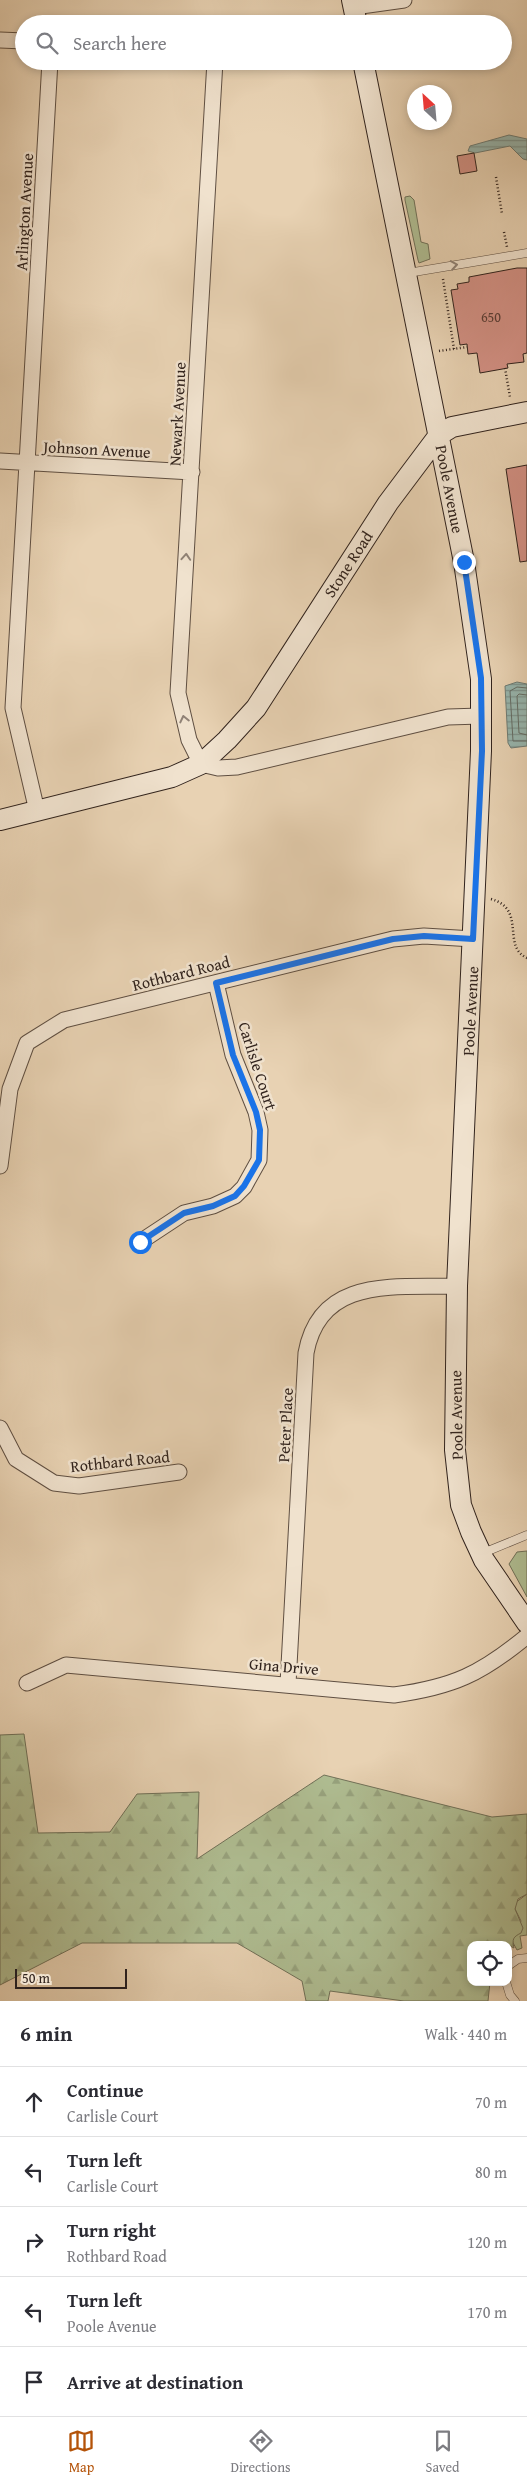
<!DOCTYPE html>
<meta charset="utf-8">
<style>
body{margin:0;font-family:"Gentium Book Plus",serif;background:#f7f7f7;color:#2b2b33}
.controls{position:absolute;right:15px;bottom:15px;display:grid;overflow:hidden;border-radius:10px;box-shadow:0 2px 8px #0003}
.controls button{width:45px;height:45px;display:grid;place-items:center;padding:0;border:0;border-bottom:1px solid #e1e1e2;background:#fff;color:#2b2b33;font:25px sans-serif}
.compass{position:absolute;left:407px;top:85px;width:45px;height:45px;border-radius:50%;background:#fff;box-shadow:0 2px 8px #0003;rotate:334deg}
.scale{position:absolute;left:15px;bottom:12px;width:112px;box-sizing:border-box;padding-left:5px;border:2px solid #31231d;border-top:0;font-size:14px;line-height:18px;white-space:nowrap;color:#31231d;-webkit-text-stroke:4px #f0e2ce;paint-order:stroke}
.stop{position:absolute;width:15px;height:15px;margin:-11px;border:4px solid #1a73e8;border-radius:50%;background:#fff}
.stop.end{background:#1a73e8;border-color:#fff;box-shadow:0 1px 5px #0008}
.list{margin:0;padding:0;list-style:none}
h2{display:flex;justify-content:space-between;align-items:center;height:65px;margin:0;padding:0 20px;font-size:21px}
h2 small{font-size:16px;font-weight:400;color:#7c7c81}
.list li{display:grid;grid-template-columns:32px 1fr auto;gap:15px;align-items:center;box-sizing:border-box;height:70px;padding:0 20px;border-top:1px solid #e1e1e2}
.list b{display:block;font-size:19px;white-space:nowrap}
.list p{margin:0;font-size:16px;white-space:nowrap;color:#7c7c81}
.list em{font-size:16px;font-style:normal;color:#7c7c81}
.icon{flex:none;width:28px;height:28px;fill:none;stroke:currentColor;stroke-width:2;stroke-linecap:round;stroke-linejoin:round}
.map{position:relative;flex:none;width:527px;height:2001px;overflow:hidden}
.search{position:absolute;background:#fff;box-shadow:0 2px 8px #0003;left:15px;right:15px;top:15px;height:55px;display:flex;align-items:center;gap:12px;box-sizing:border-box;padding:0 18px;border-radius:28px;color:#7c7c81;font-size:19px}
.sheet{height:415px;background:#fff}
nav{display:flex;justify-content:space-around;align-items:center;box-sizing:border-box;height:70px;border-top:1px solid #e1e1e2;background:#fff;font-size:14px;color:#7c7c81}
nav a{display:grid;justify-items:center;gap:2px}
nav .on{color:#b45309}
.map>svg:first-child{display:block}
</style>
<div class="map">
<svg width="527" height="2001" viewBox="0 0 527 2001">
<defs>
<pattern id="forest-firs" width="22" height="20" patternUnits="userSpaceOnUse" patternTransform="scale(1.25)"><rect width="22" height="20" fill="#afbd92"/><path d="M5 1l3.5 6h-7zM16 11l3.5 6h-7z" fill="#97a27d"/></pattern>
<pattern id="water-rules" width="6" height="5" patternUnits="userSpaceOnUse" patternTransform="scale(1.25)"><rect width="6" height="5" fill="#97b7b0"/><path d="M0 2.5h6" fill="none" stroke="#7c948f"/></pattern>
</defs>
<rect width="100%" height="100%" fill="#e8d2b3"/>
<filter id="stains"><feTurbulence type="fractalNoise" baseFrequency=".004" numOctaves="4"/><feColorMatrix values="0 0 0 0 .2 0 0 0 0 .09 0 0 0 0 .02 0 0 0 .5 -.17"/></filter>
<radialGradient id="worn" r=".72"><stop offset=".6" stop-color="#630" stop-opacity="0"/><stop offset="1" stop-color="#630" stop-opacity=".3"/></radialGradient>
<!-- grass -->
<path fill="#afbd92" stroke="#707058" d="M410 196 414 200 421 242 428 244 430 259 419 263 418 260 405 200V197Z
M527 1551V1597L509 1564 517 1552Z
M527 1894V1935L520 1936 522 1948 517 1950 512 1941 521 1921 515 1909V1903Z"/>
<!-- forest -->
<path fill="url(#forest-firs)" stroke="#707058" d="M24 1734 38 1833 110 1832 137 1794 199 1792 197 1859 324 1775 492 1817 527 1814V1894L518 1899 515 1909 523 1928 521 1933C513 1937 512 1939 514 1948L508 1945 494 1942 493 1945H471V1982H490L488 2001H404L330 1991 328 2001H306L302 1981 237 1943H82L0 1985V1735Z"/>
<!-- water -->
<path fill="url(#water-rules)" stroke="#6e7c75" d="M509 135 527 139V160L523 159 510 146 475 153 468 151 470 146Z
M517 682 527 684V746L511 748 508 743 505 686Z"/>
<g fill="none" stroke-linecap="round" stroke-linejoin="round">
<!-- shore -->
<path stroke="#646d66" stroke-width="1" d="M527 688 517 687 510 691 513 741H527
M527 695 519 694 517 696 519 733 527 735"/>
</g>
<!-- building -->
<path fill="#d39185" stroke="#31231d" d="M474 153 477 171 460 174 457 156Z
M517 268H527V353L523 354 524 362 507 364 508 368 480 373 477 353 468 354 467 344 460 345 451 290 458 289 457 284 469 282V277Z
M527 465V561L520 562 506 469Z"/>
<g fill="none" stroke-linecap="round" stroke-linejoin="round">
<defs>
<path id="lane" d="M408 273 527 253
M483 1553 527 1535
M508 1966 518 1959 527 1958
M506 1982 510 1995 515 2001"/>
<path id="street" d="M354 7 404 0
M0 40 24 41
M215 61 178 693 189 740 201 764 218 768 237 767 448 717 481 716
M0 461 192 472
M37 811 13 708 50 61
M0 1166 10 1089 27 1043 64 1020 393 939 424 936 473 939
M140 1242 184 1213 213 1206 235 1196 244 1187 259 1160 260 1130 256 1112 233 1055 216 983
M0 1428 16 1459 54 1483 79 1486 179 1472
M27 1683 66 1665 394 1695C453 1687 481 1674 527 1636
M288 1684 306 1353C320 1275 397 1288 457 1286"/>
<path id="secondary" d="M352 0 357 24
M363 61 464 562 481 679V751L457 1286 455 1450 461 1505 471 1532 484 1560 527 1623
M0 820 172 777 201 764 227 740 256 708 388 503 439 435 452 427 527 412"/>
</defs>
<!-- lane casing -->
<use href="#lane" stroke="#5f4f42" stroke-width="9"/>
<!-- street casing -->
<use href="#street" stroke="#5f4f42" stroke-width="17"/>
<!-- secondary casing -->
<use href="#secondary" stroke="#31231d" stroke-width="22"/>
<!-- path -->
<path stroke="#31231d" stroke-width="2.5" stroke-dasharray="1 2.5" stroke-linecap="butt" d="M496 177 502 214
M504 232 507 247
M443 279 454 349
M439 351 467 347
M505 368 510 397
M491 899C527 909 501 946 527 958"/>
<!-- lane -->
<use href="#lane" stroke="#f0e2ce" stroke-width="8"/>
<!-- street -->
<use href="#street" stroke="#f0e2ce" stroke-width="15"/>
<!-- secondary -->
<use href="#secondary" stroke="#f0e2ce" stroke-width="20"/>
</g>
<!-- one-way arrows -->
<defs><path id="oneway-chevron" d="M-2-3.5L2.5 0L-2 3.5" fill="none" stroke-width="1.6" stroke-linecap="round" stroke-linejoin="round" transform="scale(1.25)"/></defs>
<g stroke="#908276">
<use href="#oneway-chevron" transform="translate(454 265) rotate(-9)"/>
<use href="#oneway-chevron" transform="translate(186 557) rotate(-86)"/>
<use href="#oneway-chevron" transform="translate(184 719) rotate(-103)"/>
</g>
<g fill="none" stroke-linecap="round" stroke-linejoin="round">
<!-- route -->
<path stroke="#1a73e8" stroke-width="6" d="M140 1242 184 1213 213 1206 235 1196 244 1186 259 1160 260 1130 256 1112 233 1055 216 983 393 939 424 936 473 939 482 751 481 678 464 562"/>
</g>
<g text-anchor="middle" dominant-baseline="central" stroke-width="5" stroke-linejoin="round" paint-order="stroke">
<!-- number labels -->
<g font-size="14" fill="#5a3e37">
<text x="491" y="317">650</text>
</g>
<!-- street labels -->
<g font-size="16" fill="#31231d" stroke="#f0e2ce">
<text transform="translate(24 212) rotate(-87)">Arlington Avenue</text>
<text transform="translate(177 414) rotate(-87)">Newark Avenue</text>
<text transform="translate(97 449) rotate(3)">Johnson Avenue</text>
<text transform="translate(450 489) rotate(79)">Poole Avenue</text>
<text transform="translate(348 564) rotate(-57)">Stone Road</text>
<text transform="translate(181 973) rotate(-14)">Rothbard Road</text>
<text transform="translate(470 1011) rotate(-87)">Poole Avenue</text>
<text transform="translate(258 1066) rotate(72)">Carlisle Court</text>
<text transform="translate(456 1415) rotate(-91)">Poole Avenue</text>
<text transform="translate(285 1425) rotate(-87)">Peter Place</text>
<text transform="translate(120 1461) rotate(-6)">Rothbard Road</text>
<text transform="translate(284 1666) rotate(5)">Gina Drive</text>
</g>
</g>
<rect width="100%" height="100%" filter="url(#stains)"/>
<rect width="100%" height="100%" fill="url(#worn)"/>
</svg>
<div class="controls">
<button><svg class="icon" aria-label="locate" viewBox="0 0 24 24"><circle cx="12" cy="12" r="6"/><path d="M12 2v4M12 18v4M2 12h4M18 12h4"/></svg></button>
</div>
<svg class="compass" viewBox="-18 -18 36 36"><path d="M0-13l5 13h-10z" fill="#e53935"/><path d="M0 13l5-13h-10z" fill="#7c7c81"/></svg>
<div class="scale">50 m</div>
<div class="stop" style="left:140px;top:1242px"></div>
<div class="stop end" style="left:464px;top:562px"></div>
<div class="search"><svg class="icon" aria-label="search" viewBox="0 0 24 24"><circle cx="10" cy="10" r="6"/><path d="M15 15l6 6"/></svg>Search here</div>
</div>
<section class="sheet">
<h2>6 min<small>Walk · 440 m</small></h2>
<ul class="list">
<li><svg class="icon" aria-label="ahead" viewBox="0 0 24 24"><path d="M12 20V5M6 11l6-6 6 6"/></svg><div><b>Continue</b><p>Carlisle Court</p></div><em>70 m</em></li>
<li><svg class="icon" aria-label="left" viewBox="0 0 24 24"><path d="M17 20v-9H6M10 6l-5 5 5 5"/></svg><div><b>Turn left</b><p>Carlisle Court</p></div><em>80 m</em></li>
<li><svg class="icon" aria-label="right" viewBox="0 0 24 24"><path d="M7 20v-9h11M14 6l5 5-5 5"/></svg><div><b>Turn right</b><p>Rothbard Road</p></div><em>120 m</em></li>
<li><svg class="icon" aria-label="left" viewBox="0 0 24 24"><path d="M17 20v-9H6M10 6l-5 5 5 5"/></svg><div><b>Turn left</b><p>Poole Avenue</p></div><em>170 m</em></li>
<li><svg class="icon" aria-label="arrive" viewBox="0 0 24 24"><path d="M6 21V4h12l-3 4 3 4H6"/></svg><div><b>Arrive at destination</b></div></li>
</ul>
</section>
<nav>
<a class="on"><svg class="icon" aria-label="map" viewBox="0 0 24 24"><path d="M3 6l6-2 6 2 6-2v14l-6 2-6-2-6 2zM9 4v14M15 6v14"/></svg>Map</a>
<a><svg class="icon" aria-label="directions" viewBox="0 0 24 24"><path d="M12 3l9 9-9 9-9-9zM9 14v-3h6M13 9l2 2-2 2"/></svg>Directions</a>
<a><svg class="icon" aria-label="saved" viewBox="0 0 24 24"><path d="M7 4h10v16l-5-4-5 4z"/></svg>Saved</a>
</nav>
